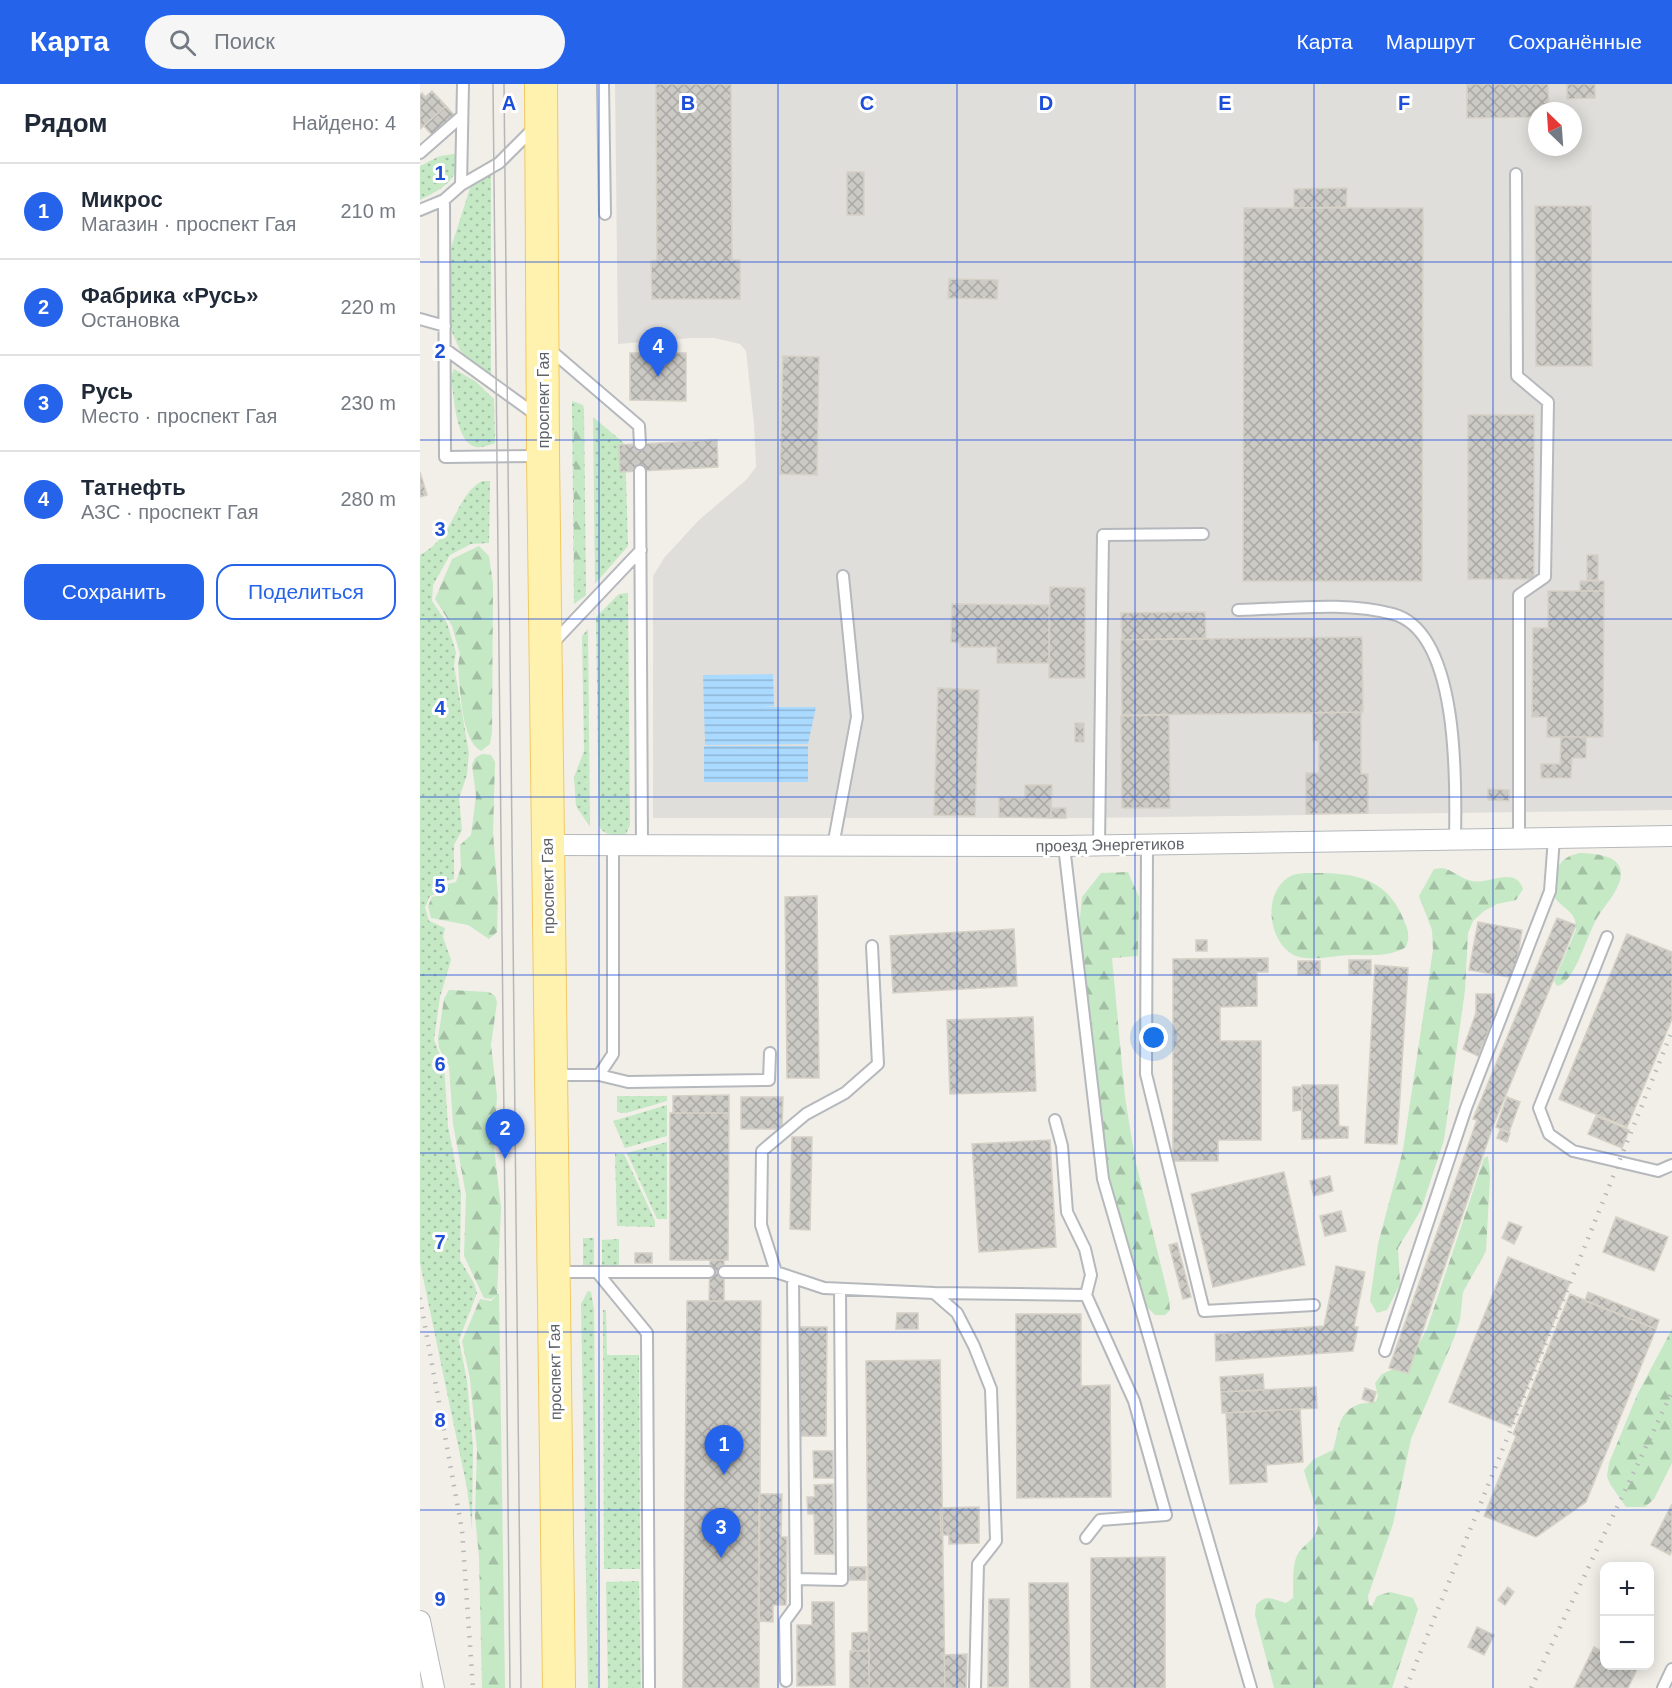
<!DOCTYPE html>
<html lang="ru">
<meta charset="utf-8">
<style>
body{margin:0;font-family:Arial,sans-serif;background:#f6f6f7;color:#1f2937}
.controls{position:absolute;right:18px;bottom:18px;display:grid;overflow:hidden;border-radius:12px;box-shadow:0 3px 15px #0003}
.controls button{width:54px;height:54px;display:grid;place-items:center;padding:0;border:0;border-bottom:2px solid #e0e1e3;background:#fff;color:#1f2937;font:30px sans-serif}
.compass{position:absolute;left:1108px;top:18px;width:54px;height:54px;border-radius:50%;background:#fff;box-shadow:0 3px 15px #0003;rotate:335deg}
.you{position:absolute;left:734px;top:954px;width:21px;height:21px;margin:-15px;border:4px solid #fff;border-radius:50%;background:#1a73e8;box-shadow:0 0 0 9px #1a73e833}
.badge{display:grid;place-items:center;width:39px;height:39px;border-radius:50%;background:#2563eb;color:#fff;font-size:20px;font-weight:700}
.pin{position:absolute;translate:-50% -50px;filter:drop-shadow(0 2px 3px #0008)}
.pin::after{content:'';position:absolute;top:32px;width:21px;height:18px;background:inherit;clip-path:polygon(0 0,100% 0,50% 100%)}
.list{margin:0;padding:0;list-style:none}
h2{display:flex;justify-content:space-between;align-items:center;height:78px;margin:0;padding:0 24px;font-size:26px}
h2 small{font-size:20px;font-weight:400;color:#747a83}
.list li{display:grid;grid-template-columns:39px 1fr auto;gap:18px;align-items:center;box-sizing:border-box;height:96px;padding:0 24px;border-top:2px solid #e0e1e3}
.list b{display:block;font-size:22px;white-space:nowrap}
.list p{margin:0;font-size:20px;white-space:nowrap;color:#747a83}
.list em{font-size:20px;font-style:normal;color:#747a83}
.actions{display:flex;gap:12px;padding:18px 24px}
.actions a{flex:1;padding:14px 0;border:2px solid #2563eb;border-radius:18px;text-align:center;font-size:21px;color:#2563eb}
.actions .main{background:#2563eb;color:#fff}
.icon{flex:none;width:33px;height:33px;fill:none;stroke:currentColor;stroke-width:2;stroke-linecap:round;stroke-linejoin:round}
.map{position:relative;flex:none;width:1252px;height:1604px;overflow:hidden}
header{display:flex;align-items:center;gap:36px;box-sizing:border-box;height:84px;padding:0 30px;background:#2563eb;color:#fff}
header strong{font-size:28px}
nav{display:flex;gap:33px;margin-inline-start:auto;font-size:21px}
.search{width:420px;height:54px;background:#f6f6f7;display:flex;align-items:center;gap:15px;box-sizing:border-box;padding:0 21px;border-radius:33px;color:#747a83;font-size:22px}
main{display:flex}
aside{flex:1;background:#fff}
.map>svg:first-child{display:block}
</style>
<header>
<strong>Карта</strong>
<div class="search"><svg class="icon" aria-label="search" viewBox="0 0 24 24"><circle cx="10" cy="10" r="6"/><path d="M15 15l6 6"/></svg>Поиск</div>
<nav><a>Карта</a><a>Маршрут</a><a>Сохранённые</a></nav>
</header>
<main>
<aside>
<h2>Рядом<small>Найдено: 4</small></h2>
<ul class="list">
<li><span class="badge">1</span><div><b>Микрос</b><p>Магазин · проспект Гая</p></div><em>210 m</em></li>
<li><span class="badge">2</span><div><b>Фабрика «Русь»</b><p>Остановка</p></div><em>220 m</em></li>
<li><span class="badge">3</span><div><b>Русь</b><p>Место · проспект Гая</p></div><em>230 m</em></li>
<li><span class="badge">4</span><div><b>Татнефть</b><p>АЗС · проспект Гая</p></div><em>280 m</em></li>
</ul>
<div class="actions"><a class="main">Сохранить</a><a>Поделиться</a></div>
</aside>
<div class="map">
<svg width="1252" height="1604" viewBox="0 0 1252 1604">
<defs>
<pattern id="grass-dots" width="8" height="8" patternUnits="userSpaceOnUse" patternTransform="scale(1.5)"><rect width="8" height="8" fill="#c5e8c5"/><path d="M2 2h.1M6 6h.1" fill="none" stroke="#a3c0a4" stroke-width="1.8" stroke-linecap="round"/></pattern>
<pattern id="forest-firs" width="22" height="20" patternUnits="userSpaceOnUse" patternTransform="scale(1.5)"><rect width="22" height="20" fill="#c5e8c5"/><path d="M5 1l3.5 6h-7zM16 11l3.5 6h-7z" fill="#a3c0a4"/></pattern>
<pattern id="water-rules" width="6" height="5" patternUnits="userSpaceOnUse" patternTransform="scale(1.5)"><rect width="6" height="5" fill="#aadaff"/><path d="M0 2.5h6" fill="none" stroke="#8eb4d2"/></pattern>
<pattern id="building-cross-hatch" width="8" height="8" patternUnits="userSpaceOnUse" patternTransform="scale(1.5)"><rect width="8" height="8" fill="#cccac5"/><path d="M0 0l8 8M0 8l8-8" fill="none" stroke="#a9a8a4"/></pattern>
</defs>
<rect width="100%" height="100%" fill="#f1efe8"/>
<!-- industrial -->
<path fill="#e0deda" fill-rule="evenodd" d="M195 0H1252V726L665 734H233V492L244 474 279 436 326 396 336 383 334 340 326 267 320 260 294 254H272L198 260ZM1117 27H1153V63H1117Z"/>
<!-- grass -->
<path fill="url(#grass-dots)" d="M34 70 38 72C39 97 20 106 0 116V82L20 72Z
M71 90V292L51 278 40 266 31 246 30 167 50 104Z
M34 285 55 297 74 315 75 359C69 361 62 364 56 363 35 359 34 310 31 293Z
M152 317 163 321 164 325 166 511 154 520Z
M173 333 205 360 208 462 175 500Z
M62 397H70L69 459 51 460 30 471 13 501 12 517 27 539 36 568 34 582 49 669 47 691 39 714 42 746 34 761V795L24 798 20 808 10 812 5 823 9 837 25 844 23 853 31 876 20 913 14 956 24 981 28 1042 41 1109 40 1176 54 1199 57 1209 39 1256 47 1297 53 1362 52 1444 47 1404 0 1179V471C36 452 34 413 62 397Z
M208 509 210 741 205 752C197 754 181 750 179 741L176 533 199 510Z
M168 545 170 743 156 722 154 693 164 667 162 552Z
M197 1012H247V1017L206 1029 197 1028Z
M247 1021V1052L205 1064 193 1037Z
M247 1058V1135H237L207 1069Z
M195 1070H204L235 1137V1143L197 1142Z
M163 1154H174V1181H163Z
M199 1155V1183L182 1184V1156Z
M168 1207 171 1208 174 1225 178 1604H168L161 1220Z
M183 1226H186L187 1271H219L220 1485H184Z
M219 1497 221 1604H188L186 1498Z"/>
<!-- forest -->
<path fill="url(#forest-firs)" d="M156 331 162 334 161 494 158 496 154 493V333Z
M59 462 69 472 73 500 72 648 70 660 61 667C41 657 40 602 38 581L40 570 32 542 15 515 32 475Z
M62 670 71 671 75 678 73 749 78 811 77 848 69 855 48 841 11 834 8 822 12 813 24 810 28 800 36 798 41 784 40 761 51 751 56 712 52 681 55 674Z
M1161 769C1172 770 1193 770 1199 782 1208 799 1183 822 1176 836 1167 851 1155 899 1137 902L1134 897 1156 846C1157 827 1144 826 1135 814 1131 791 1137 772 1161 769Z
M1022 784C1033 786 1041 795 1052 797 1068 801 1095 781 1103 805L1096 816 1077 820 1064 827 1053 837 1048 849 1045 906 1024 1056 1001 1126 978 1164 980 1200 967 1226 957 1229 950 1217 958 1160 983 1066 1013 866 1012 846 999 812 1014 785Z
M708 788 719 813 718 872 692 874 705 1013 715 1075 749 1215 750 1226 745 1231H735L725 1221 685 1090 658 853 662 813 681 789Z
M896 789C933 789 966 794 982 832 987 843 991 851 986 863 970 873 950 871 932 871 915 871 893 878 876 872 847 859 841 805 873 791 879 789 889 789 896 789Z
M29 906 69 908 75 912 77 918 71 961 77 1012 74 1063 81 1124 77 1211 79 1209 85 1604H62L59 1472 55 1432 57 1366 50 1295 42 1257 60 1215 71 1217 77 1211 71 1215 64 1214 44 1172 46 1111 33 1040 29 982 19 964 18 954 24 915Z
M1068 1072 1070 1093 1066 1167 1043 1208 1040 1236 1034 1254 991 1355 973 1440 948 1512 949 1521 952 1522 957 1512 970 1508 993 1514 998 1525 972 1604H854L835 1531 836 1521C847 1509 853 1516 866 1519L873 1514C874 1500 871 1480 879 1468 885 1460 894 1456 897 1446 901 1428 888 1404 884 1386L894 1375 913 1366C919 1348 917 1329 937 1321 944 1318 950 1320 956 1317L958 1312 955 1299 962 1290 989 1278 1007 1245 1064 1074Z
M1252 1245V1379L1234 1415 1225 1423H1206L1190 1400 1187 1392 1189 1379 1218 1309Z"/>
<!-- water -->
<path fill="url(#water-rules)" d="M353 590 354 622 343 623H396L388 660 285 661 283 591Z
M284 662H388V698H284Z"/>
<!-- building -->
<path fill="url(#building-cross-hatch)" stroke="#d6d1c6" stroke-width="1.5" d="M236 0H311L312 176H320V215H232L231 177 237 176Z
M1047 0H1128L1129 27H1117V33L1047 34Z
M1147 0H1175V14L1147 15Z
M12 7 26 22 0 45V11L2 9 5 13Z
M26 22 35 32 13 52 4 42Z
M427 88H444V131H427Z
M927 104 926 123 874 124V105Z
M1115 122H1171L1172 282H1116Z
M824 124H1003L1002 497H823Z
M529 195 578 196 577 215 528 214Z
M210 269H266V317L210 316Z
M363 272 399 273 397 391 360 390Z
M1048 331H1114V495H1048Z
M297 356 298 383 200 388 199 361Z
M0 388 7 411 0 413Z
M1167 471H1178V496H1167Z
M1160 497H1184V507H1160Z
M630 503 665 504V594H629Z
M1128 507H1184L1183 653H1127V633H1112L1113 544H1128Z
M532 520 629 521V579H577V563H540V559L531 558Z
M785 528 786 554 702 556 701 529Z
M942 553 943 628 702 631 701 556Z
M518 604 559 606 555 732 514 731Z
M941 628V690H948V729L886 730V689H899V657H893V629Z
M749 631 750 724H702L701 632Z
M655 639H664V658H655Z
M1141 653H1166V674H1152L1151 694H1121V680H1140Z
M605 701H632L631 734 579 733V713L605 714Z
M1068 705 1089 706V717L1068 716Z
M631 724H646V734H631Z
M397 812 399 994H367L365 813Z
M1137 834 1156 841 1073 1042 988 1289 969 1284 1057 1036 1053 1035Z
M1058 838 1102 846 1094 894 1049 886Z
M594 845 597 902 473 909 470 852Z
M1207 850 1252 868V935L1207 1043 1139 1015Z
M776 856H787V867H776Z
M848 874V888H837V922L800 923V957H841V1056H798V1077H753V875Z
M929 876H951V891H929Z
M878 877H900V891H878Z
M955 881 988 884 977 1060 945 1059Z
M1056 910H1074V933L1058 972 1043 965 1056 929Z
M613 933 616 1007 530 1010 527 936Z
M882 1001H918L919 1042 928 1043V1054L882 1055Z
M873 1003H881L882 1026 873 1027Z
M309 1011V1029H253V1012Z
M321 1013H363L362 1045H321Z
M1087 1013 1100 1018 1089 1048 1076 1043Z
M250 1029H309L308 1176H250Z
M1176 1032 1209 1046 1202 1064 1168 1050Z
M1080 1046 1090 1049 1087 1058 1077 1054Z
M372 1053H392L390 1146 370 1145Z
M630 1056 636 1163 559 1168 552 1060Z
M864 1088 885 1181 793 1203 771 1110Z
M910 1092 913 1107 894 1112 890 1097Z
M921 1127 926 1147 905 1152 900 1132Z
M1196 1133 1248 1153 1234 1187 1183 1168Z
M1089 1138 1102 1143 1094 1160 1082 1154Z
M757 1159 771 1213 763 1215 749 1161Z
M215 1169H232V1179H215Z
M1088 1173 1150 1198 1091 1343 1029 1318Z
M290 1176H304V1217H289Z
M916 1182 945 1188 934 1243H938L933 1267 796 1277 795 1250 904 1242Z
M1168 1208 1239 1236 1236 1245 1165 1217Z
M1150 1210 1236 1245 1166 1418 1116 1453 1064 1432 1096 1352 1093 1350Z
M267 1217H341L339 1604H263Z
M477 1229H498V1245H476Z
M596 1230H661V1302L690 1301 691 1413 597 1414Z
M379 1243H407L406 1352H379Z
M520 1276 525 1604H449L446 1277Z
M843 1290 844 1306 801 1308 800 1293Z
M896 1303 897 1324 802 1329 801 1308Z
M945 1304 956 1308 953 1319 942 1315Z
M880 1325 883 1378 846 1381 847 1398 810 1400 806 1329Z
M393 1367H413V1394H394Z
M413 1400 414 1470H395L394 1430H388L387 1413H395L394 1401Z
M339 1410H362L361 1453H367L366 1521H353V1538L338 1537Z
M1252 1420V1467L1250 1471 1231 1461Z
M559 1423V1459L529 1460V1451H521L520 1424Z
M745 1473V1604H671V1474Z
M429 1483H446V1496H429Z
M609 1499H648L650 1604H610Z
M1088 1503 1094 1508 1085 1521 1078 1516Z
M569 1515H589L588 1603H568Z
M392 1518H414L415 1601 377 1602V1541H392Z
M1057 1543 1074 1551 1064 1571 1048 1563Z
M449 1548V1567H432V1549Z
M1174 1563 1184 1569V1582H1211L1217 1585 1208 1604H1154Z
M430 1567H449V1604H430Z
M547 1570 546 1604H525L524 1571Z"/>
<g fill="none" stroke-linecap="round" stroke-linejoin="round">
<defs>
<path id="lane" d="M43 0 41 101 24 116 25 373 121 372
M183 0 185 130
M0 69 42 32
M1096 90 1097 292 1128 318 1125 493 1099 511V755
M41 101 79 79 115 43
M0 126 24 116
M0 235 25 242
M128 264 219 342 220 360
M25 265 119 333
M220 387 222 762
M818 526C868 525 925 517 973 530 1040 548 1036 701 1035 755
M132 560 221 466
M727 761 726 990 784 1227 894 1221
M413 762 437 633 423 492
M644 762 683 1095 831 1604
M679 762 683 451 783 450
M1187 853 1119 1024 1129 1050 1153 1067 1238 1087 1252 1081
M452 862 458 980 425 1009 386 1030 342 1067 341 1141 356 1188 404 1204 514 1209 537 1229 554 1262 571 1305 576 1457 558 1480 555 1604
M134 991H179L208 998 349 996 350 969
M179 991 193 970V762
M635 1036 642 1062 647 1128 665 1165 671 1191 666 1211
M137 1188H177L227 1249 229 1604
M177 1188H289
M304 1188H356
M514 1209 666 1211 714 1317 746 1431 680 1436 666 1454
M965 1267 1046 1024 1130 807 1134 754
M376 1495 422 1496 420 1205
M366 1597 365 1537 376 1522 373 1194
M1243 1604 1252 1585"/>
<path id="street" d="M128 761 644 762 1252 752
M0 1537 14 1604"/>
<path id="primary" d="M121 0 123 372 139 1604"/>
</defs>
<!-- lane casing -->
<use href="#lane" stroke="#b5b8bc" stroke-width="14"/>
<!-- street casing -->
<use href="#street" stroke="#b5b8bc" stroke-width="22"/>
<!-- primary casing -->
<use href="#primary" stroke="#f2c960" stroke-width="34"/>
<!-- lane -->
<use href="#lane" stroke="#fff" stroke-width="10"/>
<!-- street -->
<use href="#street" stroke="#fff" stroke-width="20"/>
<!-- primary -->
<use href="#primary" stroke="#fff2af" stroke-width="32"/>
<!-- tram -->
<path stroke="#b6b7b8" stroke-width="1.5" d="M73 0 90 1604
M84 0 101 1604"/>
<!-- rail -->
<path stroke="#b6b7b8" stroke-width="4.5" stroke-dasharray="1.5 8" stroke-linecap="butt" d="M0 1214 42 1446 53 1604
M986 1604 1252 947
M1111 1604 1252 1308"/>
</g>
<!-- grid -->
<path fill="none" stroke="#1d4ed8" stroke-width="1.5" stroke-opacity="0.55" d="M179 0V1604M358 0V1604M537 0V1604M715 0V1604M894 0V1604M1073 0V1604M0 178H1252M0 356H1252M0 535H1252M0 713H1252M0 891H1252M0 1069H1252M0 1248H1252M0 1426H1252"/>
<g text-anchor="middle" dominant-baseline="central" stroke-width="6" stroke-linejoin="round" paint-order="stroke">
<!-- street labels -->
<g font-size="16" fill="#5f6368" stroke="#fff">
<text transform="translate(123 316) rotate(-90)">проспект Гая</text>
<text transform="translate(690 761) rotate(-1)">проезд Энергетиков</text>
<text transform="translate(128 802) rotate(-91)">проспект Гая</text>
<text transform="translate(135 1288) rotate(-91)">проспект Гая</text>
</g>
</g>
<g font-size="20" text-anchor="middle" font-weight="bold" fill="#1d4ed8" stroke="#fff" stroke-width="6" stroke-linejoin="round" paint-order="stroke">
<text x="89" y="26">A</text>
<text x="268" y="26">B</text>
<text x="447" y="26">C</text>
<text x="626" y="26">D</text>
<text x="805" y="26">E</text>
<text x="984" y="26">F</text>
<text x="20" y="96">1</text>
<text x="20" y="274">2</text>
<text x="20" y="452">3</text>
<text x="20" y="631">4</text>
<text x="20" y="809">5</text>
<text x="20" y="987">6</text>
<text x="20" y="1165">7</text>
<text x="20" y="1343">8</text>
<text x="20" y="1522">9</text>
</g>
</svg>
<div class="controls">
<button>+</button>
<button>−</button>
</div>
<svg class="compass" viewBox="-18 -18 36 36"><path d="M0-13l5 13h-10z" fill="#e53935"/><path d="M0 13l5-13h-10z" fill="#747a83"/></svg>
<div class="you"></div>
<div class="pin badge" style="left:304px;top:1391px">1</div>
<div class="pin badge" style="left:85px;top:1075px">2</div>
<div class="pin badge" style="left:301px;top:1474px">3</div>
<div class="pin badge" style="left:238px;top:293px">4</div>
</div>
</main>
